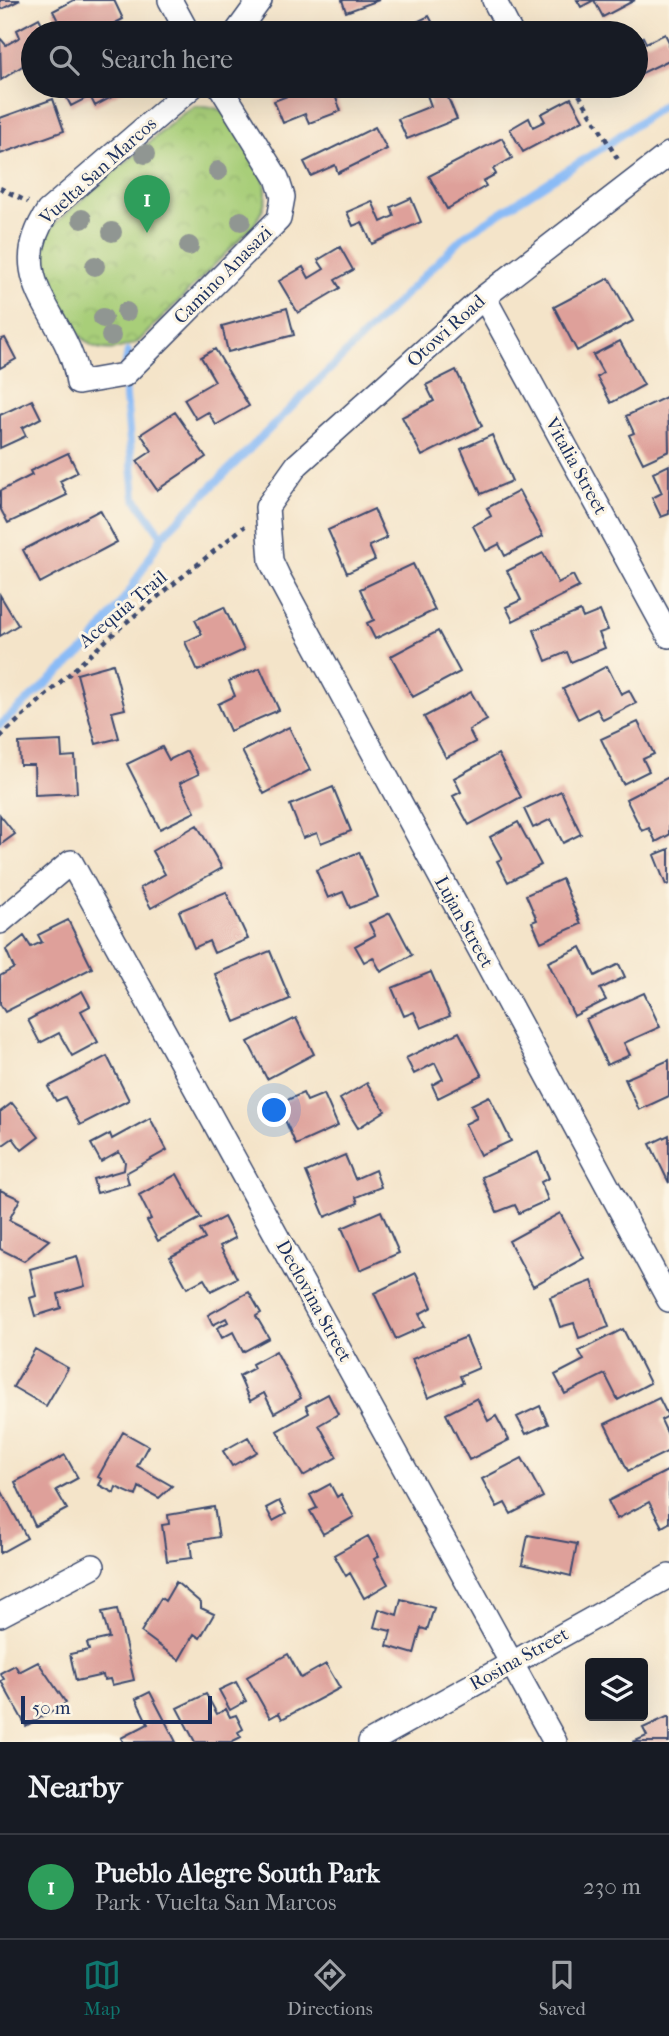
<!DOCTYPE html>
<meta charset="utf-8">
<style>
body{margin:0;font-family:"IM FELL French Canon",serif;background:#20242c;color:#f1f3f6}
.controls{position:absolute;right:21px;bottom:21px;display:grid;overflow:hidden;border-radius:7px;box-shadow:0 7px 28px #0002}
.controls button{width:63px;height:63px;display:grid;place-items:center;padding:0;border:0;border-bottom:2px solid #363941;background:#171b24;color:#f1f3f6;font:35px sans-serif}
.scale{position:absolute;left:21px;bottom:18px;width:191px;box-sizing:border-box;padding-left:7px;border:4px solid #1b2f5e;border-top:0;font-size:19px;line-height:24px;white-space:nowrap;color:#1b2f5e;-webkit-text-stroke:5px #fcf5e5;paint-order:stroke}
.you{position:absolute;left:275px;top:1111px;width:24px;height:24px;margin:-18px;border:5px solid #fff;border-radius:50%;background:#1a73e8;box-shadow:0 0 0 10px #1a73e833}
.badge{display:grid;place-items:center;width:46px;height:46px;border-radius:50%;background:#0f766e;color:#fff;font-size:23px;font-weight:700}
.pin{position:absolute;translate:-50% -58px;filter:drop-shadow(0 2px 4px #0008)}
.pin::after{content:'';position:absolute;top:37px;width:24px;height:21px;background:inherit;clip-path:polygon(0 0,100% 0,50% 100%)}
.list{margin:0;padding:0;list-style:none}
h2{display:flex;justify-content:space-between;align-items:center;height:91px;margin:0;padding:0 28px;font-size:30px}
h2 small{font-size:23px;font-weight:400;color:#9ea1a6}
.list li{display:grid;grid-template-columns:46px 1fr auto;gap:21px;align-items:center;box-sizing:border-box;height:105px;padding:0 28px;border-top:2px solid #363941}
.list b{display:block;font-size:26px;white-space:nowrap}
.list p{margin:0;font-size:23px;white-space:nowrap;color:#9ea1a6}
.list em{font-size:23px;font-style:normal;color:#9ea1a6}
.icon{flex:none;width:38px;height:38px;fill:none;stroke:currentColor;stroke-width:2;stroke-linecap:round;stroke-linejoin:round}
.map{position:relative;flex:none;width:669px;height:1742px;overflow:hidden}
.search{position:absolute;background:#171b24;box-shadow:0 7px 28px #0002;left:21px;right:21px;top:21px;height:77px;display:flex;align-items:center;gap:18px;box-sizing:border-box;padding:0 24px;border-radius:38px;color:#9ea1a6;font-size:26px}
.sheet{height:196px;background:#171b24}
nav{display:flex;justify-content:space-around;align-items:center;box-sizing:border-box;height:98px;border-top:2px solid #363941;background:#171b24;font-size:19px;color:#9ea1a6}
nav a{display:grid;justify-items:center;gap:4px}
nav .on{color:#0f766e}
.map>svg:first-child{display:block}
</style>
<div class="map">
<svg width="669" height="1742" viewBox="0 0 669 1742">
<defs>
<pattern id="park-crowns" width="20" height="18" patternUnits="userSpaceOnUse" patternTransform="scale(1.75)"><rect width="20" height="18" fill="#a8ce79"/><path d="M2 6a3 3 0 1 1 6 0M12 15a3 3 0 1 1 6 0" fill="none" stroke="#90b16b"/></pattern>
</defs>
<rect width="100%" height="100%" fill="#fcf5e5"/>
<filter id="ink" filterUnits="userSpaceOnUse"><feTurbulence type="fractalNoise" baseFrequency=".0143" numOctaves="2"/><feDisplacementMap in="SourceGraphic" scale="14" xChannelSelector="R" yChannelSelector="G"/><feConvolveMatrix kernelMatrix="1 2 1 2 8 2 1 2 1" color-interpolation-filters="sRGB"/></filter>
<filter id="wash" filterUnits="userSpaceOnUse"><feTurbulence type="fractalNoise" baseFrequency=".00686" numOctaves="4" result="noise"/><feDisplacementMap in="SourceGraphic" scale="28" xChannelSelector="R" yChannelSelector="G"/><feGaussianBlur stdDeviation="1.57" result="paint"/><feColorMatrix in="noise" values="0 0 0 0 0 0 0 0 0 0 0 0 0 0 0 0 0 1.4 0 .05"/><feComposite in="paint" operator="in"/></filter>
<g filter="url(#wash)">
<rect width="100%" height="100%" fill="#f4e4c9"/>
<!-- park -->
<path fill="url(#park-crowns)" stroke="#627e6c" stroke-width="2" d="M195 106C207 106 218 106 226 115 238 128 265 173 266 189 267 203 261 213 254 225L138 342C124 347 110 353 95 347 78 341 48 290 43 272 38 254 44 239 53 225L181 115Z"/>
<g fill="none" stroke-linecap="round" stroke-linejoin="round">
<!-- stream -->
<path stroke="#8abbf6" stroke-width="8" d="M128 352 124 375 135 498 162 536
M0 725 90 645 131 589 162 536 464 236 605 146 669 101"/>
</g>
<g id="blocks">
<!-- building -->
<path fill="#dea09a" d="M0 0H20L0 10Z
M74 0H114L123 19 96 33H64L53 11Z
M342 0H379L346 12Z
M577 0H635L603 17 594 0 581 7Z
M429 16 438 33H394Z
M39 18 47 33H33V59L1 80 0 38 6 45 20 37 17 30Z
M321 22 325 33H301L300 29Z
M665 34 669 42V60L636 76V41L643 37 646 43Z
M64 86H132L95 106 90 96 71 106 61 87Z
M313 86H355L357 90 336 98 341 111 309 123 305 114 283 123 274 101Z
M428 86H451L453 90 446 93 457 119 407 139 398 119 431 106 424 87Z
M571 98 583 120 523 152 510 129 529 118 533 127 545 121 541 114Z
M53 99 64 131 0 154V118Z
M375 127 387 149 338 173 335 165 311 176 304 162Z
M502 138 512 158 493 169 496 174 483 181 486 186 447 209 429 176Z
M411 198 421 222 372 244 362 222 353 226 347 212 372 201 381 222 394 216 391 207Z
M340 247 353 270 335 280 340 288 298 313 279 281 303 267 309 278 324 269 318 260Z
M609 278 633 321 577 351 554 307Z
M287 308 294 335 228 352 222 326Z
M5 338 16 359 0 368V340Z
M620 341 644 385 611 403 597 377 603 373 593 355Z
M215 349 249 406 216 425 208 412 196 419 184 399 215 381 201 357Z
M456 370 482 426 422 456 402 417 434 401 426 385Z
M668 396 669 451 643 463 629 435 634 433 626 416Z
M32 400 41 418 22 428 26 436 0 448V415Z
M175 412 206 457 157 490 137 461 152 451 141 434Z
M492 435 512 481 481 494 461 449Z
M68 453 78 472 60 481 67 495 8 523 0 508V491L32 475 30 471Z
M669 465V514L661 517 652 498 662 493 653 473Z
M519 491 543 536 505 556 499 544 486 551 473 526 491 516 487 508Z
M374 509 387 538 369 546 375 560 347 573 328 530Z
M100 510 117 542 40 583 23 550Z
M543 553 558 583 573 575 579 587 513 621 506 607 521 600 507 571Z
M413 564 435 610 375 639 367 623 374 620 360 589Z
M0 595 18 625 0 636Z
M224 607 244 650 198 671 185 642 202 634 195 620Z
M580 611 583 618 600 611 608 630 599 633 605 648 571 662 567 652 546 661 534 630Z
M438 631 460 672 413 697 391 656Z
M113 664 125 709 112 712 119 738 96 744 77 674Z
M607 666 621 694 629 690 636 703 603 720 597 709 578 719 563 689Z
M260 668 279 710 230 731 218 704 235 696 229 681Z
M471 692 487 720 469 730 475 742 446 758 424 717Z
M638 722 654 754 643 759 649 771 623 784 601 739Z
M289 727 310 770 264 794 242 751Z
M61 741 62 757 75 756 77 793 35 795 34 765H20L19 743Z
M162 747 169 760 187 751 199 774 180 783 195 812 160 829 127 764Z
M498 754 521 797 469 825 453 796 461 792 454 778Z
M669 777V835L656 842 649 828 642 831 626 799Z
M333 787 351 831 321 843 317 833 303 838 290 805Z
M561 791 581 834 563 843 551 819 533 828 524 809Z
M0 815 15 834 0 845Z
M518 822 541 865 508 882 497 861 502 859 490 837Z
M197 825 222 868 151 908 140 888 165 874 152 851Z
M669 849V884L666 885 654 855Z
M359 852 378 897 350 908 343 892 328 898 316 870Z
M562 879 581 924 541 942 532 922 537 920 526 895Z
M226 892 248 939 214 953 209 941 194 948 179 911Z
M390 913 412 955 381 972 373 957 364 962 355 946 375 935 369 923Z
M68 920 92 968 5 1012 0 1004V976L14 968 6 950 24 936 31 947 42 942 38 935Z
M581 947 595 976 619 964 625 977 600 989 606 1000 574 1016 548 962Z
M270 951 290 999 235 1022 215 974Z
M431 972 450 1016 421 1028 414 1012 404 1016 392 988Z
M82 991 90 1006 81 1011 98 1042 72 1056 59 1033 40 1043 28 1020Z
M644 993 660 1027 624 1043 630 1055 607 1065 586 1019Z
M296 1018 314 1054 267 1079 248 1042Z
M459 1032 482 1076 438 1098 432 1085 443 1079 435 1063 414 1074 406 1058Z
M107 1056 129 1100 80 1125 65 1097 56 1101 48 1087Z
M669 1060V1096L639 1110 625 1079Z
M367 1083 385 1111 358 1128 340 1099Z
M303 1093 307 1101 324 1094 338 1126 296 1145 278 1104Z
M489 1096 511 1141 480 1155 465 1124 477 1118 471 1105Z
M12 1103 39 1137 22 1150 13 1138 3 1145 0 1142V1112Z
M150 1118 167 1150 126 1173 129 1184 97 1193 93 1179 124 1170 125 1162 119 1152 101 1162 91 1144 110 1134 112 1139Z
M669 1135V1183L650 1144Z
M538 1152 549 1178 541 1182 548 1200 519 1213 515 1205 497 1212 482 1177Z
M345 1155 355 1179 375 1170 381 1187 356 1197 358 1203 325 1217 306 1172Z
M177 1174 201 1218 158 1241 147 1221 151 1219 139 1195Z
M0 1190 20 1199 9 1220 49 1240 24 1261 0 1249Z
M381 1211 399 1253 360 1270 342 1228Z
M560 1213 584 1258 533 1286 509 1241Z
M224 1217 235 1238 220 1246 237 1278 211 1291 204 1279 187 1288 170 1257 205 1239 200 1230Z
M77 1256 85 1286 58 1294 61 1308 35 1316 30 1298 36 1296 30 1269Z
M416 1273 432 1307 419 1314 425 1326 396 1339 374 1293Z
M592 1281 609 1327 579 1338 574 1323 560 1327 550 1297Z
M249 1292 261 1313 256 1316 269 1338 243 1352 233 1332 222 1338 217 1328 228 1322 226 1318 213 1325 208 1315Z
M623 1329 650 1383 618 1400 605 1374 565 1394 555 1375 584 1360 579 1351Z
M466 1337 479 1368 460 1376 463 1383 428 1398 412 1359Z
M35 1349 68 1368 46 1406 13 1387Z
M276 1351 301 1398 274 1413 264 1393 250 1401 239 1376 254 1368 252 1364Z
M328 1394 338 1414 319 1425 337 1457 303 1476 277 1431 309 1413 306 1406Z
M477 1398 488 1421 496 1416 509 1440 469 1460 446 1414Z
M659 1398 668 1416 661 1420 669 1437V1451L628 1471 605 1424Z
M540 1406 548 1424 526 1434 517 1417Z
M123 1432 148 1446 137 1466 172 1486 159 1498 139 1487 136 1496 116 1487 114 1493 99 1485 102 1479 98 1477Z
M248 1437 257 1452 232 1466 223 1451Z
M65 1455 78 1478 56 1490 67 1509 35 1526 15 1482Z
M522 1458 543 1497 511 1514 505 1503 497 1507 482 1479Z
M669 1470V1523L662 1527 649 1502 617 1519 608 1501Z
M330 1484 337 1497 341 1494 354 1517 323 1534 310 1511 317 1508 310 1495Z
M0 1488 27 1538 0 1553Z
M279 1501 286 1514 273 1521 266 1508Z
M214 1507 219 1537 190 1542 192 1558 167 1561 162 1525 169 1524 168 1515Z
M528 1535 577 1544 571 1576 522 1564Z
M368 1536 379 1556 374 1559 388 1584 364 1598 350 1573 346 1576 334 1555Z
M176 1582 201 1603V1608L214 1614 200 1638 194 1634 179 1660 141 1632 161 1598 165 1601Z
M401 1599 434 1608 427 1630 421 1628 414 1654 387 1646 391 1631 374 1627 379 1609 397 1615Z
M117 1609 134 1680 112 1685 110 1679 104 1680 103 1675 76 1681 70 1654 89 1650 87 1643 109 1638 102 1612Z
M288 1654 301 1678 326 1664 340 1688 282 1719 279 1713 270 1718 247 1677Z
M38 1662 66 1703 26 1726 1 1681 4 1679 0 1673 15 1665 19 1672Z
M236 1682 246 1701 230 1710 219 1690Z
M150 1692 176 1742H123L121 1738 148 1724 136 1699Z
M206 1694 217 1714 226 1709 230 1717 236 1715 243 1729 238 1732 241 1737 231 1742H195L177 1708Z
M669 1716V1742H633L647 1736 643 1728Z"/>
</g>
</g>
<g filter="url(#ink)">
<use href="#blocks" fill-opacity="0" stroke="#3c4a6e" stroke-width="2"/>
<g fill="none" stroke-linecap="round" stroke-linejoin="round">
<defs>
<path id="minor" d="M170 0 188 33
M494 0 510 31
M236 33 260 0
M193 86 48 211C0 283 70 315 78 383L124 375 279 219 283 197 277 178 220 86
M669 154 484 297 297 465 267 507 271 561 279 578 669 1300
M484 297 669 636
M0 922 71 862 555 1742
M0 1615 93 1566
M370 1742 669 1576"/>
</defs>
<!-- minor casing -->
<use href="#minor" stroke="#3c4a6e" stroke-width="26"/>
<!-- path -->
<path stroke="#3c4a6e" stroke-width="4.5" stroke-dasharray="5 5" stroke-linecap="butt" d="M574 86 620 163
M0 188 28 202
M0 737 123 625 245 526"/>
<!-- minor -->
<use href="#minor" stroke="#fff" stroke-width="23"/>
</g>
<!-- trees -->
<g fill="#909692">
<circle cx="145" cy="154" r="10"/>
<circle cx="218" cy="171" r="10"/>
<circle cx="82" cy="219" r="10"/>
<circle cx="241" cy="221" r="10"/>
<circle cx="112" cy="232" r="10"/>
<circle cx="189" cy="246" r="10"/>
<circle cx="95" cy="266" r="10"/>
<circle cx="126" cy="312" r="10"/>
<circle cx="103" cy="318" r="10"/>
<circle cx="111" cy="336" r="10"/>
</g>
</g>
<g text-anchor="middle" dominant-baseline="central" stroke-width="6" stroke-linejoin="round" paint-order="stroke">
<!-- street labels -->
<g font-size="19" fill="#1b2f5e" stroke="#fcf5e5">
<text transform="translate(98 171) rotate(-42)">Vuelta San Marcos</text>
<text transform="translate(223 275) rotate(-45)">Camino Anasazi</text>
<text transform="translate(446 331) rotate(-42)">Otowi Road</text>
<text transform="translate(576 466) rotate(61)">Vitalia Street</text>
<text transform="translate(123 609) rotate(-40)">Acequia Trail</text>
<text transform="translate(464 922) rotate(61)">Lujan Street</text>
<text transform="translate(314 1301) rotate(61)">Declovina Street</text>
<text transform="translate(519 1659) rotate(-29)">Rosina Street</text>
</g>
</g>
</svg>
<div class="controls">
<button><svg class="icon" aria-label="layers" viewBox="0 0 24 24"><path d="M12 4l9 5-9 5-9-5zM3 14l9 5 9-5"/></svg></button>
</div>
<div class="scale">50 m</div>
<div class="you"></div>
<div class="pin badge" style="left:147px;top:233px;background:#2e9e5b">1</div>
<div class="search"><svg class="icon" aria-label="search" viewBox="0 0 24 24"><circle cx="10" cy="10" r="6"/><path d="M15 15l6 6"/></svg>Search here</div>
</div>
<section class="sheet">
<h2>Nearby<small></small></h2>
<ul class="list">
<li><span class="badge" style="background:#2e9e5b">1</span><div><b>Pueblo Alegre South Park</b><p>Park · Vuelta San Marcos</p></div><em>230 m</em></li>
</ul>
</section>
<nav>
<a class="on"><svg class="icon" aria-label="map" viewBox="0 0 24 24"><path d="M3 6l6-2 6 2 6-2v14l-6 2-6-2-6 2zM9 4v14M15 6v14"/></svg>Map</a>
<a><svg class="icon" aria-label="directions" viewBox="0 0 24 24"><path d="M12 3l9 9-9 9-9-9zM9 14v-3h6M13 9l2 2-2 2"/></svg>Directions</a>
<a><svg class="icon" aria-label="saved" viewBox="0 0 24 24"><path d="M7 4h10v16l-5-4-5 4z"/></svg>Saved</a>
</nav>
